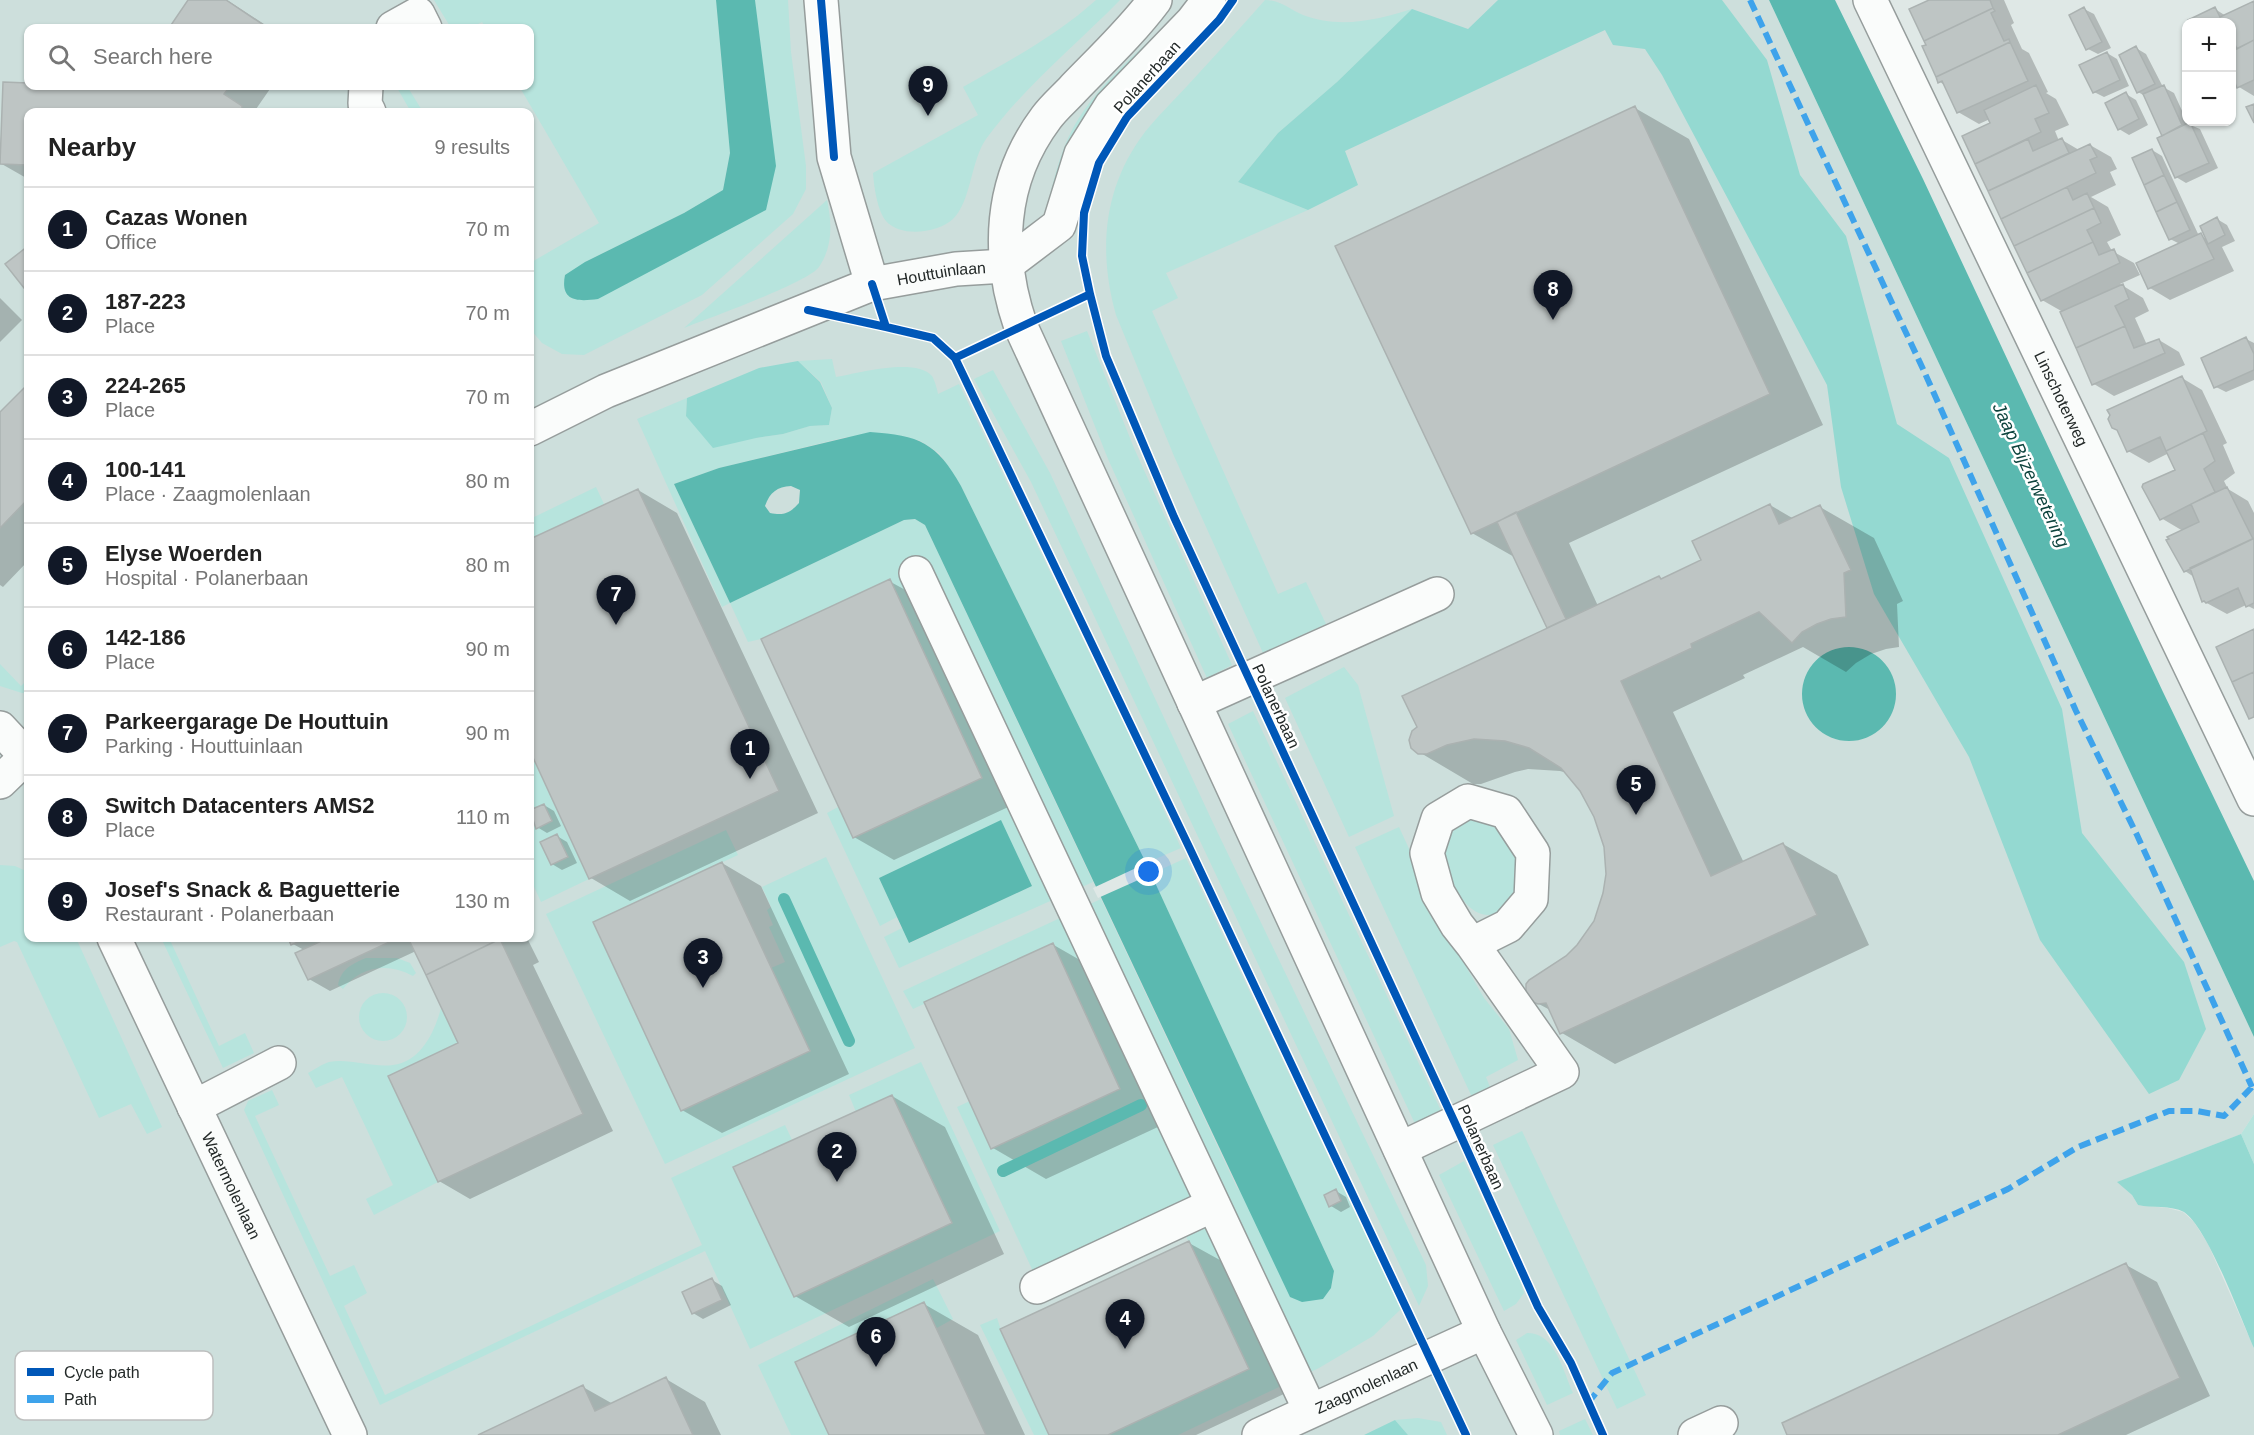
<!DOCTYPE html>
<meta charset="utf-8">
<style>
body{margin:0;font-family:Arial,sans-serif;background:#f2f2f2;color:#222}
.controls{position:absolute;right:18px;top:18px;display:grid;overflow:hidden;border-radius:12px;box-shadow:0 2px 4px #0004}
.controls button{width:54px;height:54px;display:grid;place-items:center;padding:0;border:0;border-bottom:2px solid #e0e0e0;background:#fff;color:#222;font:30px sans-serif}
.you{position:absolute;left:1149px;top:872px;width:21px;height:21px;margin:-15px;border:4px solid #fff;border-radius:50%;background:#1a73e8;box-shadow:0 0 0 9px #1a73e833}
.badge{display:grid;place-items:center;width:39px;height:39px;border-radius:50%;background:#111827;color:#fff;font-size:20px;font-weight:700}
.pin{position:absolute;translate:-50% -50px;filter:drop-shadow(0 2px 3px #0008)}
.pin::after{content:'';position:absolute;top:32px;width:21px;height:18px;background:inherit;clip-path:polygon(0 0,100% 0,50% 100%)}
.list{margin:0;padding:0;list-style:none}
h2{display:flex;justify-content:space-between;align-items:center;height:78px;margin:0;padding:0 24px;font-size:26px}
h2 small{font-size:20px;font-weight:400;color:#767676}
.list li{display:grid;grid-template-columns:39px 1fr auto;gap:18px;align-items:center;box-sizing:border-box;height:84px;padding:0 24px;border-top:2px solid #e0e0e0}
.list b{display:block;font-size:22px;white-space:nowrap}
.list p{margin:0;font-size:20px;white-space:nowrap;color:#767676}
.list em{font-size:20px;font-style:normal;color:#767676}
.icon{flex:none;width:33px;height:33px;fill:none;stroke:currentColor;stroke-width:2;stroke-linecap:round;stroke-linejoin:round}
.map{position:relative;flex:none;width:2254px;height:1435px;overflow:hidden}
.search{position:absolute;background:#fff;box-shadow:0 2px 4px #0004;left:24px;top:24px;width:510px;height:66px;display:flex;align-items:center;gap:15px;box-sizing:border-box;padding:0 21px;border-radius:12px;color:#767676;font-size:22px}
.panel{position:absolute;background:#fff;box-shadow:0 2px 4px #0004;left:24px;top:108px;width:510px;height:834px;border-radius:12px}
.map>svg:first-child{display:block}
</style>
<div class="map">
<svg width="2254" height="1435" viewBox="0 0 2254 1435">
<rect width="100%" height="100%" fill="#dfe8e6"/>
<!-- built -->
<path fill="#cddfdc" fill-rule="evenodd" d="M0 0H1769L2254 1037V1114L2241 1134 2118 1182 2132 1195 2138 1205 2168 1208 2183 1212 2194 1222 2208 1244 2254 1348V1435H0ZM28 28H530V86H28ZM28 112H530V938H28Z"/>
<!-- green -->
<path fill="#b7e4dd" d="M434 0H716L730 153 723 190 684 213 585 262 766 209 761 60 755 0H788L791 52 806 166V189L793 214 702 295 584 355 562 354 542 343 530 329V263L599 223 519 86H530V28H486L482 22 470 28H451Z
M1096 0H1120C1075 46 1024 87 986 139 971 160 971 202 953 219 938 233 901 238 886 221 877 210 874 186 873 173L978 115 963 87C1009 61 1056 36 1096 0Z
M1188 0H1200L1051 212H1046C1053 183 1059 154 1073 128 1101 77 1152 44 1188 0Z
M1265 0C1281 0 1290 10 1303 15 1340 29 1377 20 1412 9L1337 82 1278 133 1238 182 1308 210 1166 273 1178 298 1152 311 1278 594 1306 582 1326 624 1263 653 1174 456 1116 315C1098 251 1103 187 1145 132 1158 116 1174 100 1188 85 1214 57 1240 28 1265 0Z
M396 86H407L423 112H411Z
M827 200C832 223 833 246 819 267 809 282 707 319 684 328Z
M1087 331 1134 448 1232 665 1207 678 1108 459 1061 341Z
M832 359 836 377C858 373 916 357 932 376 935 381 937 389 938 394L959 384 1136 749 1181 848 1146 863 961 486 939 453 919 440 846 437 719 468 674 484 730 603 904 520 915 519 925 525 1093 882 899 968 884 937 902 928 910 943 1032 886 1001 821 879 878 897 917 880 926 827 813 838 807 854 838 982 778 890 579 761 639 748 642 730 603 722 607 637 419 687 398 686 416 756 438 783 434 810 426 829 425 832 408 821 382 798 361Z
M993 370 1050 473 1214 825 1426 1265 1428 1286 1419 1306 1031 482 974 379Z
M596 487 604 504 530 539V519Z
M0 664 21 686 28 679V692L22 693 0 686Z
M1344 667 1358 685 1394 816 1349 837 1285 698Z
M1253 711 1443 1115 1417 1128 1228 724Z
M530 752 589 879 541 902 530 878Z
M1472 818C1478 819 1485 820 1490 822 1502 827 1518 854 1520 867 1523 885 1510 914 1488 915 1461 915 1441 865 1447 843 1450 830 1461 824 1472 818Z
M1399 827 1453 944 1484 998 1509 1029 1518 1060 1486 1077 1490 1087 1472 1097 1355 847Z
M726 830 738 855 593 922 681 1111 810 1051 771 968 785 962 769 927 773 925 767 910 771 907 762 887 826 857 915 1048 665 1164 546 914Z
M1186 858 1401 1309 1373 1336 1319 1368 1178 1435H1106L1248 1369 1176 1215 1037 1280 957 1107 970 1101 1051 945 913 1009 903 991 1101 899 1237 1188 1331 1288 1334 1271 1151 874Z
M0 865 15 866 28 872V938H76L162 1127 147 1134 131 1104 99 1118 17 942 14 941 0 947Z
M161 938H169L219 1046 245 1033 254 1053 223 1068Z
M366 958H397L410 963 416 973 413 976C388 962 360 966 343 989L338 985C341 969 352 964 366 958Z
M359 1017a24 24 0 1 1 48 0a24 24 0 1 1-48 0Z
M441 1008 458 1043 388 1076 438 1182 374 1215 366 1199 393 1185 342 1077 316 1088 308 1073C314 1070 322 1064 329 1062 350 1058 372 1068 393 1065 421 1062 435 1031 441 1008Z
M921 1062 1000 1231 750 1349 705 1251 380 1405 244 1110 248 1101 272 1090 279 1105 255 1116 330 1276 354 1265 367 1293 344 1306 385 1395 702 1245 671 1178 785 1125 793 1142 856 1112 849 1095Z
M2254 1114V1164L2241 1134Z
M1522 1131 1646 1395 1617 1409 1493 1145Z
M1464 1161 1520 1280 1524 1293 1516 1304 1504 1311 1439 1175Z
M933 1279 953 1319 935 1329 830 1435H791L758 1365Z
M997 1318 1001 1330 1050 1435H1034L980 1325Z
M1527 1333C1555 1332 1563 1371 1573 1393L1547 1405 1516 1340Z
M1418 1418 1441 1422 1447 1435H1408L1395 1420Z
M1585 1419 1593 1435H1560L1559 1431Z"/>
<!-- forest -->
<path fill="#94d9d1" d="M1498 0H1722L1767 60 1800 175 1846 236 1897 424 1949 458 2062 709 2082 833 2184 962 2206 1029 2179 1080 2149 1094 2040 940 1969 757 1874 594 1841 487 1827 385 1662 75 1645 49 1613 45 1605 30 1345 151 1358 185 1308 210 1238 182 1278 133 1337 82 1412 9 1468 29Z
M798 361 820 382 832 408 829 425 810 426 783 434 756 438 713 448 686 416 687 398 759 368Z
M2241 1134 2254 1164V1348C2241 1319 2208 1228 2184 1212 2171 1205 2152 1208 2138 1205L2132 1195 2117 1182Z
M1395 1420 1408 1435H1364Z"/>
<!-- water -->
<path fill="#5bb9b0" fill-rule="evenodd" d="M716 0H755L776 166 766 210 598 299C576 302 560 301 565 275L585 262 684 213 723 190 730 153Z
M1769 0H1835L1923 179 2163 692 2254 881V1037Z
M870 432C919 435 937 443 961 486L1146 863 1334 1271 1331 1288 1323 1299 1302 1302 1290 1297 925 525 915 519 904 520 730 603 674 484 719 468ZM791 486 800 490 799 503C790 513 784 516 770 513L765 506C770 492 777 487 791 486Z
M1802 694a47 47 0 1 1 94 0a47 47 0 1 1-94 0Z
M1001 820 1032 886 909 943 879 878Z"/>
<!-- pier -->
<path fill="#dfe8e6" d="M1149 862 1154 873 1098 898 1093 888Z"/>
<!-- shadow -->
<path fill="#0003" d="M190 0H227L270 28H171Z
M1933 0H2004L2014 23 2011 25 2022 49 2029 53 2048 92 2046 93 2056 99 2069 125 2055 131 2059 141 2062 140 2079 150 2090 145 2111 157 2117 169 2110 172 2116 185 2091 197 2108 207 2121 235 2107 242 2112 251 2134 263 2140 275 2120 284 2143 298 2149 311 2135 318 2147 345 2159 340 2179 352 2185 365 2114 396 2094 384 2062 313 2063 312 2042 300 1964 136 1992 123 1990 119 1979 124 1958 112 1946 86 1940 82 1928 46Z
M2254 2V96L2239 87 2232 71V53L2239 49 2235 44 2232 45V22H2192L2190 20 2215 9 2226 16Z
M2084 9 2094 14 2111 48 2098 54 2088 49Z
M2136 48 2146 54 2163 87 2174 93 2188 124 2200 129 2218 168 2186 183 2176 177 2164 136 2145 96 2138 92Z
M2107 53 2117 59 2129 86 2104 97 2094 92Z
M4 84 120 90 126 86H272L254 112H28V179L0 163Z
M2126 94 2136 100 2148 125 2129 135 2119 129Z
M1635 108 1689 139 1823 425 1569 543 1598 606 1659 577 1663 580 1703 561 1770 505 1794 519 1820 507 1874 538 1903 601 1897 604 1899 647 1886 649 1871 654 1856 663 1846 672 1803 647 1743 675 1745 678 1673 712 1744 863 1783 844 1837 875 1869 945 1615 1064 1562 1033 1552 1011 1535 1002 1595 921 1606 884 1607 862 1604 838 1588 801 1567 773 1560 771 1528 769 1515 772 1481 784H1473L1419 752 1549 629 1516 558 1472 533Z
M2152 150 2162 156 2199 236 2207 239 2217 219 2227 225 2235 241 2222 247 2234 271 2170 300 2150 288 2180 244 2170 239Z
M28 248V290L7 264Z
M0 298 22 320 0 342Z
M2246 339 2254 343V380L2226 392 2216 387Z
M2182 378 2202 390 2227 443 2223 445 2235 473 2224 481 2228 489 2248 501 2254 513V609L2246 605 2227 614 2203 601 2194 577 2185 571 2183 531 2161 518 2177 470 2169 453 2149 463 2128 451Z
M28 386V561L3 587 0 585V414Z
M638 490 677 513 818 813 630 901 591 878 530 748V540Z
M889 581 929 603 1021 801 894 860 854 837Z
M544 805 554 811 561 826 547 833 537 827 530 811Z
M557 836 567 842 577 863 562 870 552 864Z
M722 863 761 886 849 1074 722 1133 682 1110Z
M290 938H527L539 962 533 965 613 1131 470 1199 439 1181 460 1044 416 951 330 991 309 979 304 950 293 944Z
M1052 944 1106 975 1173 1120 1046 1179 993 1148Z
M892 1096 945 1127 1004 1254 849 1327 795 1296Z
M1336 1191 1346 1197 1350 1207 1341 1212 1331 1206Z
M1189 1243 1229 1265 1288 1392 1196 1435H1051Z
M2126 1265 2157 1282 2210 1396 2126 1435H1789Z
M712 1280 722 1286 731 1305 703 1319 693 1313Z
M924 1304 978 1335 1025 1435H831Z
M666 1379 705 1402 721 1435H481L583 1387 613 1404Z"/>
<g fill="none" stroke-linecap="round" stroke-linejoin="round">
<!-- stream -->
<path stroke="#5bb9b0" stroke-width="12" d="M784 899 849 1041
M1003 1171 1141 1105"/>
</g>
<!-- building -->
<path fill="#bec5c4" stroke="#abb2b1" stroke-width="1.5" d="M188 0H226L268 28H169Z
M1929 0H1990L1993 8 1924 41 1909 9Z
M2254 1V40L2237 49 2232 38V22H2190L2188 20 2215 7 2220 17Z
M2084 7 2102 42 2086 50 2069 15Z
M1993 8 1995 11 1991 13 2004 41 2009 39 2010 42 1936 77 1922 46 1926 45 1924 41Z
M2254 40V80L2237 88 2232 75V51Z
M2010 42 2028 81 1957 113 1942 81 1938 83 1936 77Z
M2136 46 2155 84 2137 93 2119 55Z
M2107 52 2120 80 2093 93 2079 65Z
M3 82 28 83V86L120 88 124 86H230L224 94 242 106V112H28V165L0 164Z
M2036 85 2049 113 2035 119 2041 132 1975 164 1962 136 1990 123 1984 110Z
M2164 85 2182 125 2162 136 2143 94Z
M2126 92 2139 119 2118 130 2105 103Z
M2254 104V123L2246 107Z
M1635 106 1770 394 1471 534 1335 246Z
M2190 122 2209 163 2175 178 2157 138Z
M2062 138 2069 153 1988 191 1975 164 2028 139 2033 151Z
M2090 144 2097 157 2090 160 2096 173 2001 219 1988 191Z
M2152 149 2164 175 2144 185 2132 158Z
M2164 175 2177 202 2156 212 2144 185Z
M2067 187 2073 200 2087 193 2094 208 2014 246 2001 219Z
M2177 202 2190 230 2169 240 2156 212Z
M2094 208 2101 223 2087 230 2093 242 2027 273 2014 246Z
M2217 217 2225 235 2208 244 2200 226Z
M2201 233 2214 259 2148 289 2136 263Z
M2093 242 2099 255 2114 249 2120 263 2041 301 2027 273Z
M28 246V293L5 264Z
M2123 284 2129 299 2115 306 2125 326 2076 348 2060 312Z
M2125 326 2134 348 2159 339 2165 353 2092 385 2076 348Z
M2246 337 2254 354V370L2214 388 2201 358Z
M2182 376 2207 431 2166 451 2160 437 2127 452 2117 430 2112 428 2108 419 2110 415 2107 410Z
M28 384V499L0 528V412Z
M2203 433 2215 461 2204 469 2215 492 2160 520 2142 487 2143 484 2175 470 2166 451Z
M2227 487 2253 539 2184 572 2166 540 2169 539 2167 537 2199 522 2191 504Z
M638 489 779 791 589 879 530 751V539Z
M1770 504 1779 524 1820 505 1851 570 1844 573 1846 617 1831 619 1817 624 1802 632 1792 643 1759 612 1691 644 1692 648 1621 681 1711 876 1783 843 1817 915 1560 1034 1546 1003 1538 1004 1530 1001 1526 993V984L1529 980 1566 956 1577 945 1594 921 1603 893 1606 874 1604 847 1594 817 1580 791 1561 768 1529 748 1505 741 1474 739 1447 745 1427 754H1418L1411 748 1409 740 1412 731 1417 727 1402 696 1659 576 1661 579 1701 560 1692 541Z
M1516 512 1566 619 1547 628 1497 522Z
M2254 538V603L2246 607 2238 588 2206 603 2204 601 2202 602 2190 568Z
M890 579 982 778 853 838 761 639Z
M2254 629V672L2232 682 2216 647Z
M2254 672V717L2249 719 2232 682Z
M544 804 552 821 536 829 530 810Z
M557 834 568 857 551 865 540 842Z
M722 862 810 1051 681 1111 593 922Z
M288 938H307L291 945Z
M328 938H398L308 980 295 953Z
M408 938H499L500 939 426 975Z
M500 939 583 1114 438 1182 388 1076 458 1043 426 975Z
M1053 943 1120 1089 991 1149 924 1002Z
M892 1095 952 1223 794 1297 733 1167Z
M1336 1189 1341 1201 1329 1207 1324 1195Z
M1189 1241 1249 1369 1108 1435H1049L1000 1329Z
M2126 1263 2180 1378 2058 1435H1787L1782 1423Z
M712 1278 722 1300 692 1314 682 1292Z
M924 1302 986 1435H829L795 1362Z
M666 1377 693 1435H478L583 1385 595 1411Z"/>
<g fill="none" stroke-linecap="round" stroke-linejoin="round">
<defs>
<g id="minor">
<path d="M821 0 834 157 872 284"/>
<path id="s1" d="M1870 0 2254 799"/>
<path d="M393 28 418 14 425 28"/>
<path d="M366 86 365 104 369 112"/>
<path id="s2" d="M530 429 606 391 872 284 956 269 1005 266 1059 225 1081 154 1111 106 1192 22 1209 0"/>
<path d="M916 573 1310 1410"/>
<path d="M1194 703 1437 594"/>
<path d="M0 728 28 758"/>
<path d="M0 782 28 755"/>
<path id="s3" d="M114 938 350 1435"/>
<path d="M194 1107 279 1063"/>
<path d="M1400 1149 1562 1072 1472 944 1508 926 1531 899 1533 853 1506 812 1468 801 1438 819 1427 853 1438 893 1457 925 1472 944"/>
<path d="M1037 1287 1213 1205"/>
<path id="s4" d="M1259 1435 1484 1332"/>
<path d="M1695 1435 1721 1423"/>
</g>
<path id="major" d="M1155 0C1131 32 1102 59 1074 88 1065 98 1054 107 1046 118 999 181 996 255 1021 327L1484 1332 1536 1435"/>
</defs>
<!-- minor casing -->
<use href="#minor" stroke="#969d9c" stroke-width="36"/>
<!-- major casing -->
<use href="#major" stroke="#969d9c" stroke-width="36"/>
<!-- minor -->
<use href="#minor" stroke="#fafcfb" stroke-width="33"/>
<!-- major -->
<use href="#major" stroke="#fafcfb" stroke-width="33"/>
<!-- quiet -->
<path stroke="#3ea3eb" stroke-width="6" stroke-dasharray="12 6" stroke-linecap="butt" d="M1750 0 1923 369 2076 711 2137 835 2252 1087
M1588 1403 1612 1373 2008 1189 2078 1147 2169 1111H2197L2224 1116 2254 1085"/>
<defs>
<path id="cycleway" d="M821 0 834 157
M1233 0 1219 20 1127 117 1099 163 1084 213 1082 256 1090 294 1106 356 1174 517 1455 1123 1538 1307 1571 1363 1603 1435
M872 284 886 327 933 338 955 358 1190 849 1466 1435
M808 310 886 327
M955 358 1090 294"/>
</defs>
<!-- cycleway casing -->
<use href="#cycleway" stroke="#fff" stroke-width="11"/>
<!-- cycleway -->
<use href="#cycleway" stroke="#0057b8" stroke-width="8"/>
</g>
<g text-anchor="middle" dominant-baseline="central" stroke-width="5" stroke-linejoin="round" paint-order="stroke">
<!-- street labels -->
<g font-size="16" fill="#232928" stroke="#fff">
<text transform="translate(1147 77) rotate(-48)">Polanerbaan</text>
<text stroke="none"><textPath href="#s2" startOffset="442">Houttuinlaan</textPath></text>
<text stroke="none"><textPath href="#s1" startOffset="442">Linschoterweg</textPath></text>
<text transform="translate(1276 706) rotate(65)">Polanerbaan</text>
<text transform="translate(1481 1147) rotate(66)">Polanerbaan</text>
<text stroke="none"><textPath href="#s3" startOffset="274">Watermolenlaan</textPath></text>
<text stroke="none"><textPath href="#s4" startOffset="118">Zaagmolenlaan</textPath></text>
</g>
<!-- water labels -->
<g font-size="18" font-style="italic" fill="#0e443e" stroke="#fff">
<text transform="translate(2031 475) rotate(65)">Jaap Bijzerwetering</text>
</g>
</g>
<!-- legend -->
<rect x="15" y="1351" width="198" height="69" rx="9" fill="#fff" stroke="#bdbfbe" stroke-width="1.5"/>
<rect x="27" y="1368" width="27" height="8" fill="#0057b8"/>
<rect x="27" y="1395" width="27" height="8" fill="#3ea3eb"/>
<g font-size="16" fill="#232928">
<text x="64" y="1378">Cycle path</text>
<text x="64" y="1405">Path</text>
</g>
</svg>
<div class="controls">
<button>+</button>
<button>−</button>
</div>
<div class="you"></div>
<div class="pin badge" style="left:750px;top:779px">1</div>
<div class="pin badge" style="left:837px;top:1182px">2</div>
<div class="pin badge" style="left:703px;top:988px">3</div>
<div class="pin badge" style="left:1125px;top:1349px">4</div>
<div class="pin badge" style="left:1636px;top:815px">5</div>
<div class="pin badge" style="left:876px;top:1367px">6</div>
<div class="pin badge" style="left:616px;top:625px">7</div>
<div class="pin badge" style="left:1553px;top:320px">8</div>
<div class="pin badge" style="left:928px;top:116px">9</div>
<div class="search"><svg class="icon" aria-label="search" viewBox="0 0 24 24"><circle cx="10" cy="10" r="6"/><path d="M15 15l6 6"/></svg>Search here</div>
<section class="panel">
<h2>Nearby<small>9 results</small></h2>
<ul class="list">
<li><span class="badge">1</span><div><b>Cazas Wonen</b><p>Office</p></div><em>70 m</em></li>
<li><span class="badge">2</span><div><b>187-223</b><p>Place</p></div><em>70 m</em></li>
<li><span class="badge">3</span><div><b>224-265</b><p>Place</p></div><em>70 m</em></li>
<li><span class="badge">4</span><div><b>100-141</b><p>Place · Zaagmolenlaan</p></div><em>80 m</em></li>
<li><span class="badge">5</span><div><b>Elyse Woerden</b><p>Hospital · Polanerbaan</p></div><em>80 m</em></li>
<li><span class="badge">6</span><div><b>142-186</b><p>Place</p></div><em>90 m</em></li>
<li><span class="badge">7</span><div><b>Parkeergarage De Houttuin</b><p>Parking · Houttuinlaan</p></div><em>90 m</em></li>
<li><span class="badge">8</span><div><b>Switch Datacenters AMS2</b><p>Place</p></div><em>110 m</em></li>
<li><span class="badge">9</span><div><b>Josef's Snack &amp; Baguetterie</b><p>Restaurant · Polanerbaan</p></div><em>130 m</em></li>
</ul>
</section>
</div>
